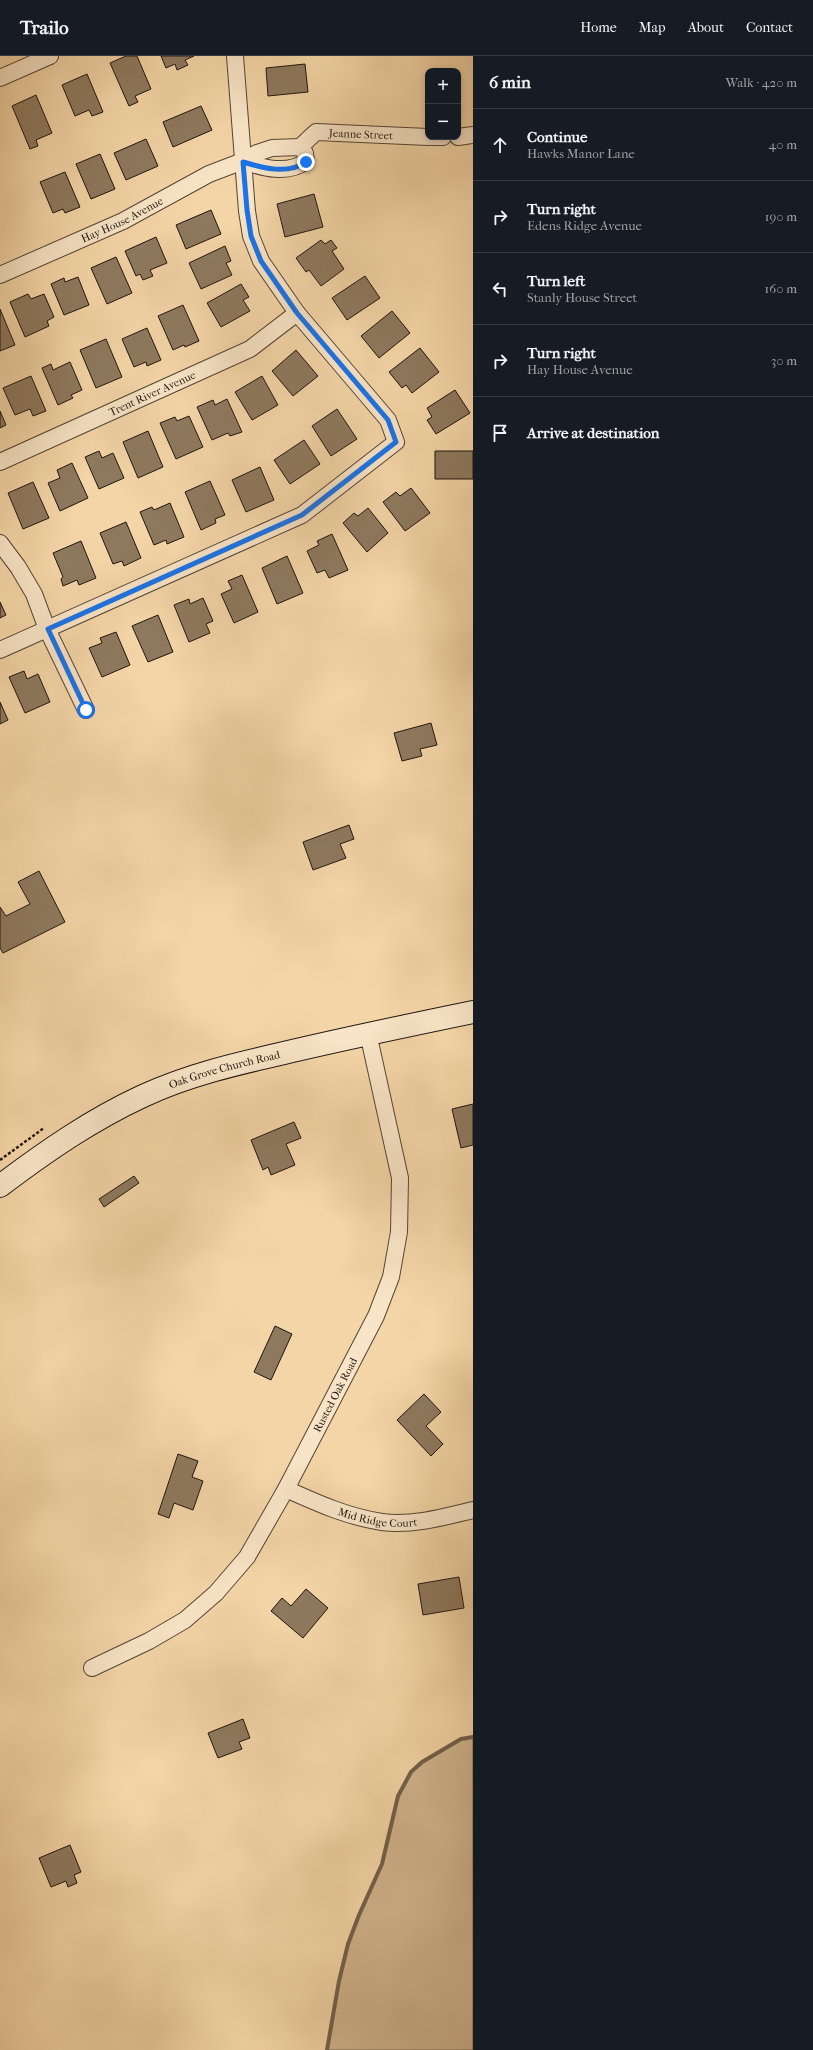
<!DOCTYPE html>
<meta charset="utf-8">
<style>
body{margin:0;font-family:"IM FELL French Canon",serif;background:#20242c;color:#f1f3f6}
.controls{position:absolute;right:12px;top:12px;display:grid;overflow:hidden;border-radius:8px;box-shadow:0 2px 6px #0003}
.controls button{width:36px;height:36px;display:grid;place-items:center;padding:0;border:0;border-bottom:1px solid #363941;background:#171b24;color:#f1f3f6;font:20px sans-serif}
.stop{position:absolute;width:12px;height:12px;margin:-9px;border:3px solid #1a73e8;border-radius:50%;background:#fff}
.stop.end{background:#1a73e8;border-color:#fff;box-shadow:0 1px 4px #0008}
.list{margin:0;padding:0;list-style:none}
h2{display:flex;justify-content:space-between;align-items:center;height:52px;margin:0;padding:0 16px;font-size:17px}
h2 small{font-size:13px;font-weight:400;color:#9ea1a6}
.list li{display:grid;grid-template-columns:26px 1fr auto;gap:12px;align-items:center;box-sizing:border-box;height:72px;padding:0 16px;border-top:1px solid #363941}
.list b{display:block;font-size:15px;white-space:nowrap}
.list p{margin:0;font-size:13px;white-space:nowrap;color:#9ea1a6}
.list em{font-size:13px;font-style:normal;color:#9ea1a6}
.icon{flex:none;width:22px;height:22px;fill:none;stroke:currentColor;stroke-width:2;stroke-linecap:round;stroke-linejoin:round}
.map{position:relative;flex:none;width:473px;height:1994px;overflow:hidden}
header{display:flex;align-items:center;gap:24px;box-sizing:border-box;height:56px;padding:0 20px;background:#171b24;border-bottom:1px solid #363941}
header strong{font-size:19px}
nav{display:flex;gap:22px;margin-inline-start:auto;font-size:14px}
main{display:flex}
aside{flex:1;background:#171b24}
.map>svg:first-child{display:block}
</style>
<header>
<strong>Trailo</strong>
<nav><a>Home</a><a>Map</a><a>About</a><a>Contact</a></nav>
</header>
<main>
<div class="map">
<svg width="473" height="1994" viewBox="0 0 473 1994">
<rect width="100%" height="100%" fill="#f4d5a7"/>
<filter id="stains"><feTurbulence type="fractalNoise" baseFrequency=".005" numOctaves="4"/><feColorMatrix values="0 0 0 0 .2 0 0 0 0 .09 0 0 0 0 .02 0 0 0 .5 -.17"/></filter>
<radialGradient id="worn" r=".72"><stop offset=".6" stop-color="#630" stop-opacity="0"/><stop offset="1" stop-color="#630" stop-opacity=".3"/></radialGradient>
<!-- green -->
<path fill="#d0b48d" stroke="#78644e" d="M473 1681V1994H327L339 1925 348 1888 359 1859 382 1808 398 1740 411 1716 422 1706 461 1683Z"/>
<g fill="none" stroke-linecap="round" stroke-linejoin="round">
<!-- stream -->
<path stroke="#74614b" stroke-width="4" d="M327 1994 339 1925 348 1888 359 1859 382 1808 398 1740 411 1716 422 1706 461 1683 473 1681"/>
</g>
<!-- building -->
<path fill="#8e795e" stroke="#1f150e" d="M126 0H137L151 33 135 40 138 46 129 50 110 7Z
M161 0H194L185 4 188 9 177 14 175 8 166 12Z
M305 8 308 36 268 40 266 12Z
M87 18 103 56 92 60 89 54 75 60 62 29Z
M36 39 52 77 36 84 38 90 30 93 12 50Z
M201 50 212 74 173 91 163 66Z
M146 83 158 110 126 124 114 97Z
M100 98 115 133 91 143 76 108Z
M65 116 80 151 65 157 63 153 53 157 40 126Z
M314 138 323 171 285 181 277 148Z
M211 154 221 178 186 193 176 169Z
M156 181 167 207 150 214 153 220 143 224 140 218 136 220 125 195Z
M321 184 325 188 331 184 337 192 332 195 344 213 321 230 309 214 306 216 296 202Z
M225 190 231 205 226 207 232 219 201 233 189 207Z
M116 201 132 237 107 248 91 212Z
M365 220 380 242 347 264 332 242Z
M78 221 89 249 64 259 51 228 64 222 65 226Z
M241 228 249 241 243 244 250 255 221 271 207 247Z
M28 238 31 243 44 238 54 261 47 265 49 270 25 281 10 246Z
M183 249 199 285 185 291 184 289 173 294 158 260Z
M0 253 15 289 0 295Z
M392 255 410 277 379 302 361 280Z
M147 272 161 304 147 310 146 306 134 311 122 283Z
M106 283 122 321 96 332 80 294Z
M420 292 439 316 412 337 406 329 402 332 389 316Z
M296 294 318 320 293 340 272 315Z
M70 306 82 334 71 339 73 342 58 349 42 312 51 308 53 314Z
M31 320 46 355 33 360 30 353 15 359 3 332Z
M262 320 278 349 252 364 235 336Z
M455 334 470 357 436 378 427 364 432 361 427 352Z
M227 343 242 376 230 380 228 377 212 384 197 351 213 344 215 349Z
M337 353 357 383 331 400 312 370Z
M0 355 6 369 0 372Z
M189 360 203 391 176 403 160 367 175 361 177 365Z
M148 375 163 411 138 422 123 386Z
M304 384 320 408 290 428 274 404Z
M99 395 102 402 113 397 124 422 99 433 85 401Z
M435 395H473V423H435Z
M72 407 88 442 60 455 48 427 60 422 57 414Z
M260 411 274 444 246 456 232 424Z
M210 425 225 459 215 463 216 467 201 474 185 436Z
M33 426 49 462 23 473 8 437Z
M411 432 430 457 405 475 383 446 396 436 400 440Z
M170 447 184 481 167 488 166 484 154 489 140 456 152 451 154 454Z
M368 452 388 477 367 496 343 467 354 457 358 460Z
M126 466 141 502 124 510 122 505 113 508 100 477Z
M332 478 348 514 329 522 325 514 317 517 307 495 319 489 317 485Z
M81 485 96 522 79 529 77 524 63 530 61 523 63 521 53 497Z
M287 500 303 537 277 548 262 512Z
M242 519 258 556 234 567 221 538 232 533 228 525Z
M203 542 213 565 206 568 210 577 189 586 174 549 189 543 190 548Z
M0 546 6 559 0 562Z
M158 559 173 596 148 606 132 570Z
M116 576 130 609 102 621 89 592 102 587 100 582Z
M24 615 27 623 38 618 50 646 25 657 9 621Z
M0 646 8 664 0 668Z
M431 667 437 689 420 693 422 700 402 705 394 677Z
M349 769 354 783 340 788 346 802 313 814 303 786Z
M39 815 65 866 3 897 0 892V851L6 860 30 848 18 826Z
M473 1048V1089L461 1092 452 1053Z
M294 1066 301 1082 286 1088 295 1109 271 1119 268 1111 263 1114 251 1084Z
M134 1120 139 1127 104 1151 99 1143Z
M275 1270 292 1278 271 1324 254 1316Z
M424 1338 441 1356 426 1370 443 1388 431 1400 397 1364Z
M178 1398 198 1405 192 1421 203 1425 193 1454 174 1447 169 1462 158 1458Z
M459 1521 464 1552 423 1559 418 1528Z
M306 1533 328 1552 303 1582 271 1555 282 1542 291 1550Z
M243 1663 250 1682 239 1686 242 1693 218 1702 208 1677Z
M70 1789 81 1816 74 1819 77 1827 68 1831 66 1825 51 1831 39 1802Z"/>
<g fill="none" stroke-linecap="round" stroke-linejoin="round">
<defs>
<g id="minor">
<path d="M0 22 50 0"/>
<path d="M433 81H443"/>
<path d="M458 81 473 79"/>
<path id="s1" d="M300 91 316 76 428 81"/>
<path id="s2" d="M0 219 123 165 209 118 243 105 257 97 272 92 300 91 305 97 306 105C288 119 263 112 243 105"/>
<path id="s3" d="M0 406 250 293 297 257"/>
<path d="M0 487 18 511 34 538 47 573 86 654"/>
<path d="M0 594 302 459 396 386 388 364 297 257 261 205 251 180 247 155 235 0"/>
<path id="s4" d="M286 1433C317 1447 348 1461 382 1466 412 1470 444 1461 473 1454"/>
<path id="s5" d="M92 1612 149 1585 185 1564 216 1537 247 1501 286 1433 376 1260 391 1221 399 1176 400 1122 368 977"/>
</g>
<g id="secondary">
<path id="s6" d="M0 1130C45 1096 91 1064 143 1040 188 1019 236 1008 284 997 347 982 410 969 473 956"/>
</g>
</defs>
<!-- minor casing -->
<use href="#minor" stroke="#544534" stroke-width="18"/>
<!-- secondary casing -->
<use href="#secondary" stroke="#1f150e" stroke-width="24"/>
<!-- path -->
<path stroke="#1f150e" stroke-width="2.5" stroke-dasharray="3 2" stroke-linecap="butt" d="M0 1104 44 1072"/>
<!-- minor -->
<use href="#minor" stroke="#f8e4c6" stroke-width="16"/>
<!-- secondary -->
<use href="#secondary" stroke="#f8e4c6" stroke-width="22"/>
</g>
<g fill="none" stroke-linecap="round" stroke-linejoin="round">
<!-- route -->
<path stroke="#1a73e8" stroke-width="5" d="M86 654 48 573 302 459 396 386 388 364 297 257 261 205 251 180 247 154 243 106C263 112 288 119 306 106"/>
</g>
<g text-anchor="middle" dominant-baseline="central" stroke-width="3" stroke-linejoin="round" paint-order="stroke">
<!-- street labels -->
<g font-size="11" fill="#1f150e" stroke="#f8e4c6">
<text stroke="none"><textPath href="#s1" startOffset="67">Jeanne Street</textPath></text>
<text stroke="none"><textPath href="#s2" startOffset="134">Hay House Avenue</textPath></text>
<text stroke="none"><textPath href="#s3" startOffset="167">Trent River Avenue</textPath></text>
<text stroke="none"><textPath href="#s6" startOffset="255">Oak Grove Church Road</textPath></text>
<text stroke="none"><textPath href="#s5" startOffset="378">Rusted Oak Road</textPath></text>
<text stroke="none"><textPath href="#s4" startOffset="97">Mid Ridge Court</textPath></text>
</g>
</g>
<rect width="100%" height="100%" filter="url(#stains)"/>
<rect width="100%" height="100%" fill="url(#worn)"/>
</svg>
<div class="controls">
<button>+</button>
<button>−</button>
</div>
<div class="stop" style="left:86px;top:654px"></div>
<div class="stop end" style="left:306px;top:106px"></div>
</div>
<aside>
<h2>6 min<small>Walk · 420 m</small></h2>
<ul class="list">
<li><svg class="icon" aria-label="ahead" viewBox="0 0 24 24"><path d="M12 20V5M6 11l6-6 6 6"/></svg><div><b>Continue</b><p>Hawks Manor Lane</p></div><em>40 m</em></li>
<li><svg class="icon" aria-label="right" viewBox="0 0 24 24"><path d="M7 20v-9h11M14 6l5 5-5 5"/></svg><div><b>Turn right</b><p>Edens Ridge Avenue</p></div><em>190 m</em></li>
<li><svg class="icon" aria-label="left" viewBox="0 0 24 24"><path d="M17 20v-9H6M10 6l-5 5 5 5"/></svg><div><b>Turn left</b><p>Stanly House Street</p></div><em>160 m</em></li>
<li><svg class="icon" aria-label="right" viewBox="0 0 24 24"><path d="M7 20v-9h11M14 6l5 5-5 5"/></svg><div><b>Turn right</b><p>Hay House Avenue</p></div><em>30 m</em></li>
<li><svg class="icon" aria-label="arrive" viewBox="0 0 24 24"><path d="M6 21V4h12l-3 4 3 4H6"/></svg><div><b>Arrive at destination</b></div></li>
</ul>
</aside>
</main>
